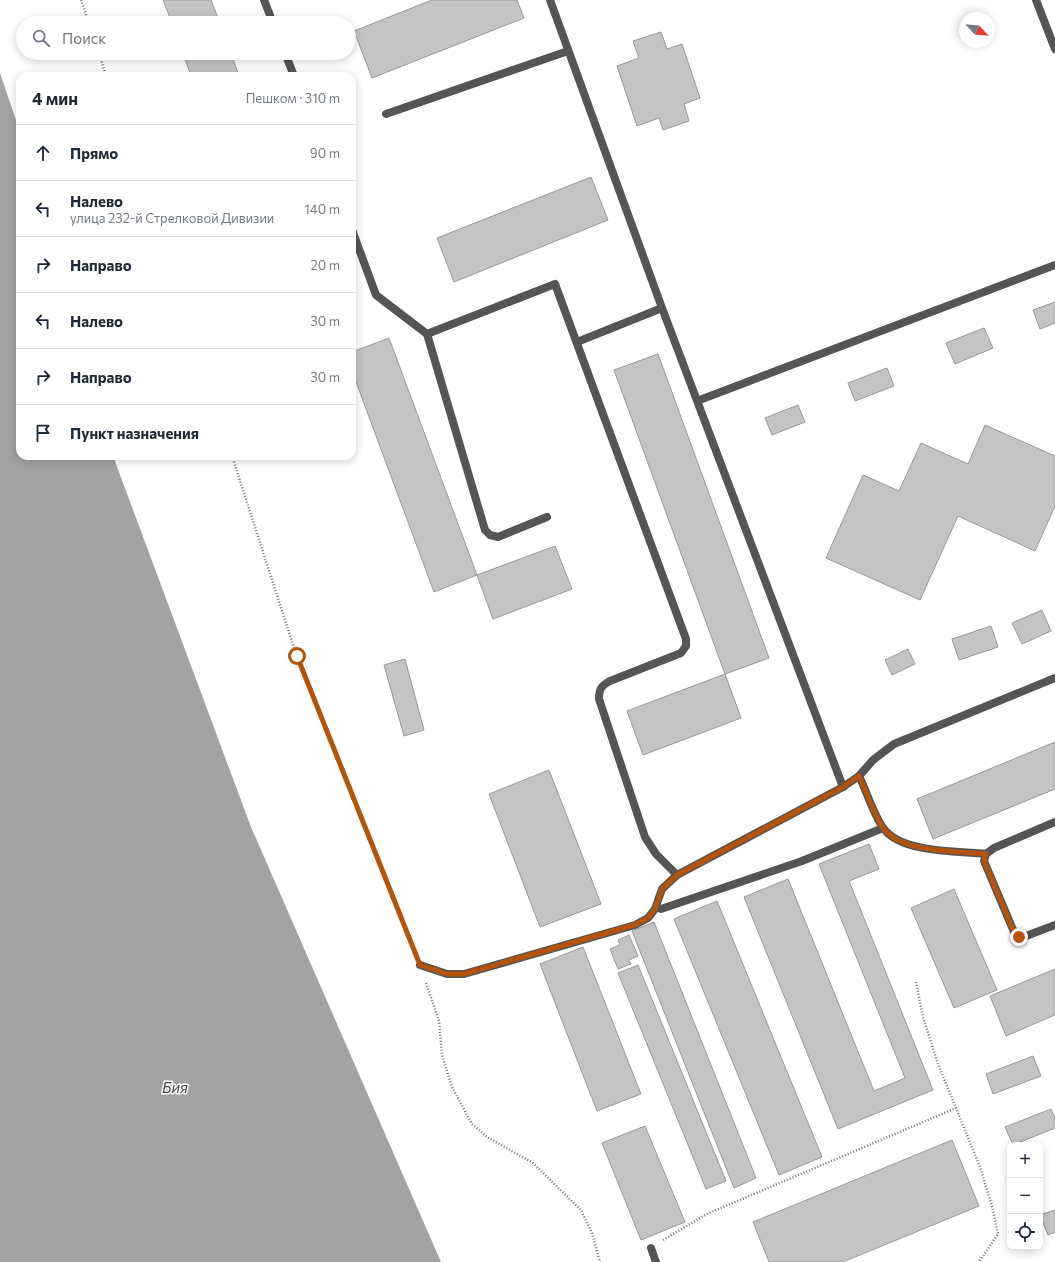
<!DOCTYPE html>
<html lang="ru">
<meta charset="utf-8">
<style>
body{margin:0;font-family:Commissioner,sans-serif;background:#f6f6f7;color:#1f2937}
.controls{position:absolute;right:12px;bottom:12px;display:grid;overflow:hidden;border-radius:8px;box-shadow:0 2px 10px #0003}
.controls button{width:36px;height:36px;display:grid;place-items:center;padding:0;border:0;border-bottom:1px solid #e0e1e3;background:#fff;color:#1f2937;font:20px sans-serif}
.compass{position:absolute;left:959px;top:12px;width:36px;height:36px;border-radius:50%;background:#fff;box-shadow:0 2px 10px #0003;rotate:116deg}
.stop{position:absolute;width:12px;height:12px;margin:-9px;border:3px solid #b45309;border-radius:50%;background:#fff}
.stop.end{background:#b45309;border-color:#fff;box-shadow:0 1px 4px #0008}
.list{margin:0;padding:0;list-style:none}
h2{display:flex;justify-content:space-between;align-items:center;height:52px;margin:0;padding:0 16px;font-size:17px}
h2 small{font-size:13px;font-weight:400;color:#747a83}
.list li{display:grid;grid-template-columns:26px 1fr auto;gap:12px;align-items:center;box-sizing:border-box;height:56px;padding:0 16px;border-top:1px solid #e0e1e3}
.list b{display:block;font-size:15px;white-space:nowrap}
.list p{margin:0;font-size:13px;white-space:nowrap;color:#747a83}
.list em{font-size:13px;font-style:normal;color:#747a83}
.icon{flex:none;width:22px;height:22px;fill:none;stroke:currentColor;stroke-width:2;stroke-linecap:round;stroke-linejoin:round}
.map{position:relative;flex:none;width:1055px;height:1262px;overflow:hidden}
.search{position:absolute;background:#fff;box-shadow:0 2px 10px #0003;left:16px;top:16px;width:340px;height:44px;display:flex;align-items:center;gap:10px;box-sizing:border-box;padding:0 14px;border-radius:22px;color:#747a83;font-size:15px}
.panel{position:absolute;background:#fff;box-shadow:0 2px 10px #0003;left:16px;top:72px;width:340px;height:388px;border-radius:12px}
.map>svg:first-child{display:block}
</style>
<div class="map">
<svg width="1055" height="1262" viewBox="0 0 1055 1262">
<rect width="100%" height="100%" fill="#fff"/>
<!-- water -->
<path fill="#a3a3a3" d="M0 73 20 132V456H113L251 827 441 1262H0Z"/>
<!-- building -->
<path fill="#c4c4c4" stroke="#999" d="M163 0H211L220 23H172Z
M432 0H517L524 18 372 78 354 31Z
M661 32 667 49 682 44 700 98 684 104 689 121 663 130 659 118 637 126 617 66 639 58 633 41Z
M183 53H231L239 76H191Z
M591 177 608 220 454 282 437 238Z
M1055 302V323L1040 329 1033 310Z
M984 328 993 348 955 364 946 343Z
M389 338 477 575 434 592 352 371V352Z
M658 354 769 658 725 674 614 370Z
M887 368 894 386 855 401 848 383Z
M798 405 805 422 772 435 765 418Z
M985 425 1055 456V506L1035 551 958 516 920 600 826 558 863 475 899 491 921 443 968 464Z
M555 546 572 589 493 619 477 575Z
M1042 610 1051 631 1022 644 1012 623Z
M991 626 998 647 959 660 952 639Z
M908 649 915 664 892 675 885 660Z
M405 659 424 730 404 736 384 665Z
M725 674 741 718 643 755 627 711Z
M1055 742V789L933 839 917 799Z
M549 770 601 904 540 927 489 794Z
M869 844 879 869 849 881 933 1090 838 1129 744 897 788 879 874 1091 905 1078 819 864Z
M954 889 997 990 954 1008 911 908Z
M717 901 822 1157 779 1175 674 919Z
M654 922 756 1178 734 1188 632 931Z
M629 935 638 956 629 960 631 964 618 969 610 949 620 945 618 940Z
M583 947 641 1094 597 1111 540 964Z
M638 965 726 1181 706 1189 618 973Z
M1055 969V1015L1006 1036 990 996Z
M1033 1056 1041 1076 993 1094 986 1074Z
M1051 1109 1055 1118V1128L1013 1145 1005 1127Z
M645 1126 685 1222 641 1240 602 1143Z
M952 1140 979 1206 843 1262H769L753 1222Z
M1055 1210V1232L1048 1235 1040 1215Z"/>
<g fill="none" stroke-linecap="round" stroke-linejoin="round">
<!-- path -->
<path stroke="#777" stroke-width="2.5" stroke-dasharray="1 2" stroke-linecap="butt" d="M81 0 89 23
M99 53 106 76
M232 456 297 657 414 951
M916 982 923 1017 938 1064 980 1167 992 1206 998 1234 979 1262
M426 983 439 1021 442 1055 452 1087 472 1124 487 1137 533 1163 581 1210 592 1233 600 1262
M663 1240 707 1214 956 1108"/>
<!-- lane -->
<path stroke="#555" stroke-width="8" d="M264 0 273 23
M550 0 662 308 843 787
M1036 0 1055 49
M285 53 294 76
M386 114 568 51
M352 230 376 295 427 334 485 530 490 535 498 537 547 517
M427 334 555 284 686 639V646L681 653 610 681C601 686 599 689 599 699L645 837 656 854 677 875
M577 342 662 308
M697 401 1055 265
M859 776C867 792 874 816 884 829 902 853 958 851 986 854
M1055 822 994 848 986 854 984 861 1014 932 1019 937 1026 936 1055 925
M661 909 802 861 883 828
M651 1248 656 1262"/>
<!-- street -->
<path stroke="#555" stroke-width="8" d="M420 965 447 974H464L635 925 648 918 655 909 662 889 677 875 843 787 859 776 873 760 894 744 1055 678"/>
</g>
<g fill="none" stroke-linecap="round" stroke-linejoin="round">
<!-- route -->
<path stroke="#b45309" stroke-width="5" d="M297 656 420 965 447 974H464L634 925 648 918 655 909 662 889 677 875 843 787 859 776C867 792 874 816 884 829 902 853 958 851 986 854L984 861 1014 932 1019 937"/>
</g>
<g text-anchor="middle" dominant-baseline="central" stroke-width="3" stroke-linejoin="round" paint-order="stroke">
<!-- water labels -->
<g font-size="15" font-style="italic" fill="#444" stroke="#fff">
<text x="175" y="1087">Бия</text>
</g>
</g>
</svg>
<div class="controls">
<button>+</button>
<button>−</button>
<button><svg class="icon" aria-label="locate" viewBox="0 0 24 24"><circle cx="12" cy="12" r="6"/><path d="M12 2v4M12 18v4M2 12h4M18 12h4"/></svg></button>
</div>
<svg class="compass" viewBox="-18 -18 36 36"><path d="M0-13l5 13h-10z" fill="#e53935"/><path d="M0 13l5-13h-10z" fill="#747a83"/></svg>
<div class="stop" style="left:297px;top:656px"></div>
<div class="stop end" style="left:1019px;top:937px"></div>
<div class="search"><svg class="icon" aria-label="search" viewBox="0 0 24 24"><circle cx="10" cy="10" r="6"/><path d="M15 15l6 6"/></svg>Поиск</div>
<section class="panel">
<h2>4 мин<small>Пешком · 310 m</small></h2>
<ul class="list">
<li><svg class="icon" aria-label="ahead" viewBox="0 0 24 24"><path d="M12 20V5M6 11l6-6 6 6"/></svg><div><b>Прямо</b></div><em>90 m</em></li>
<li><svg class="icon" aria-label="left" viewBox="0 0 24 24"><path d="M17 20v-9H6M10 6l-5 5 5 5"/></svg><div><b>Налево</b><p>улица 232-й Стрелковой Дивизии</p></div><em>140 m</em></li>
<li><svg class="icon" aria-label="right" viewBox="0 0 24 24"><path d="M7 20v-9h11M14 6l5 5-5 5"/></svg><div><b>Направо</b></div><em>20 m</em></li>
<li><svg class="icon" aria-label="left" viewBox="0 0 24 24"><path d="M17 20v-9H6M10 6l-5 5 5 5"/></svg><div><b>Налево</b></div><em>30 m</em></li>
<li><svg class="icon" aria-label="right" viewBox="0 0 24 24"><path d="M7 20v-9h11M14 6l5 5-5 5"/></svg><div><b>Направо</b></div><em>30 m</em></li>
<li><svg class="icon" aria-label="arrive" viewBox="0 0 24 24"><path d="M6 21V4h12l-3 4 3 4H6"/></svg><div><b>Пункт назначения</b></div></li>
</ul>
</section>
</div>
